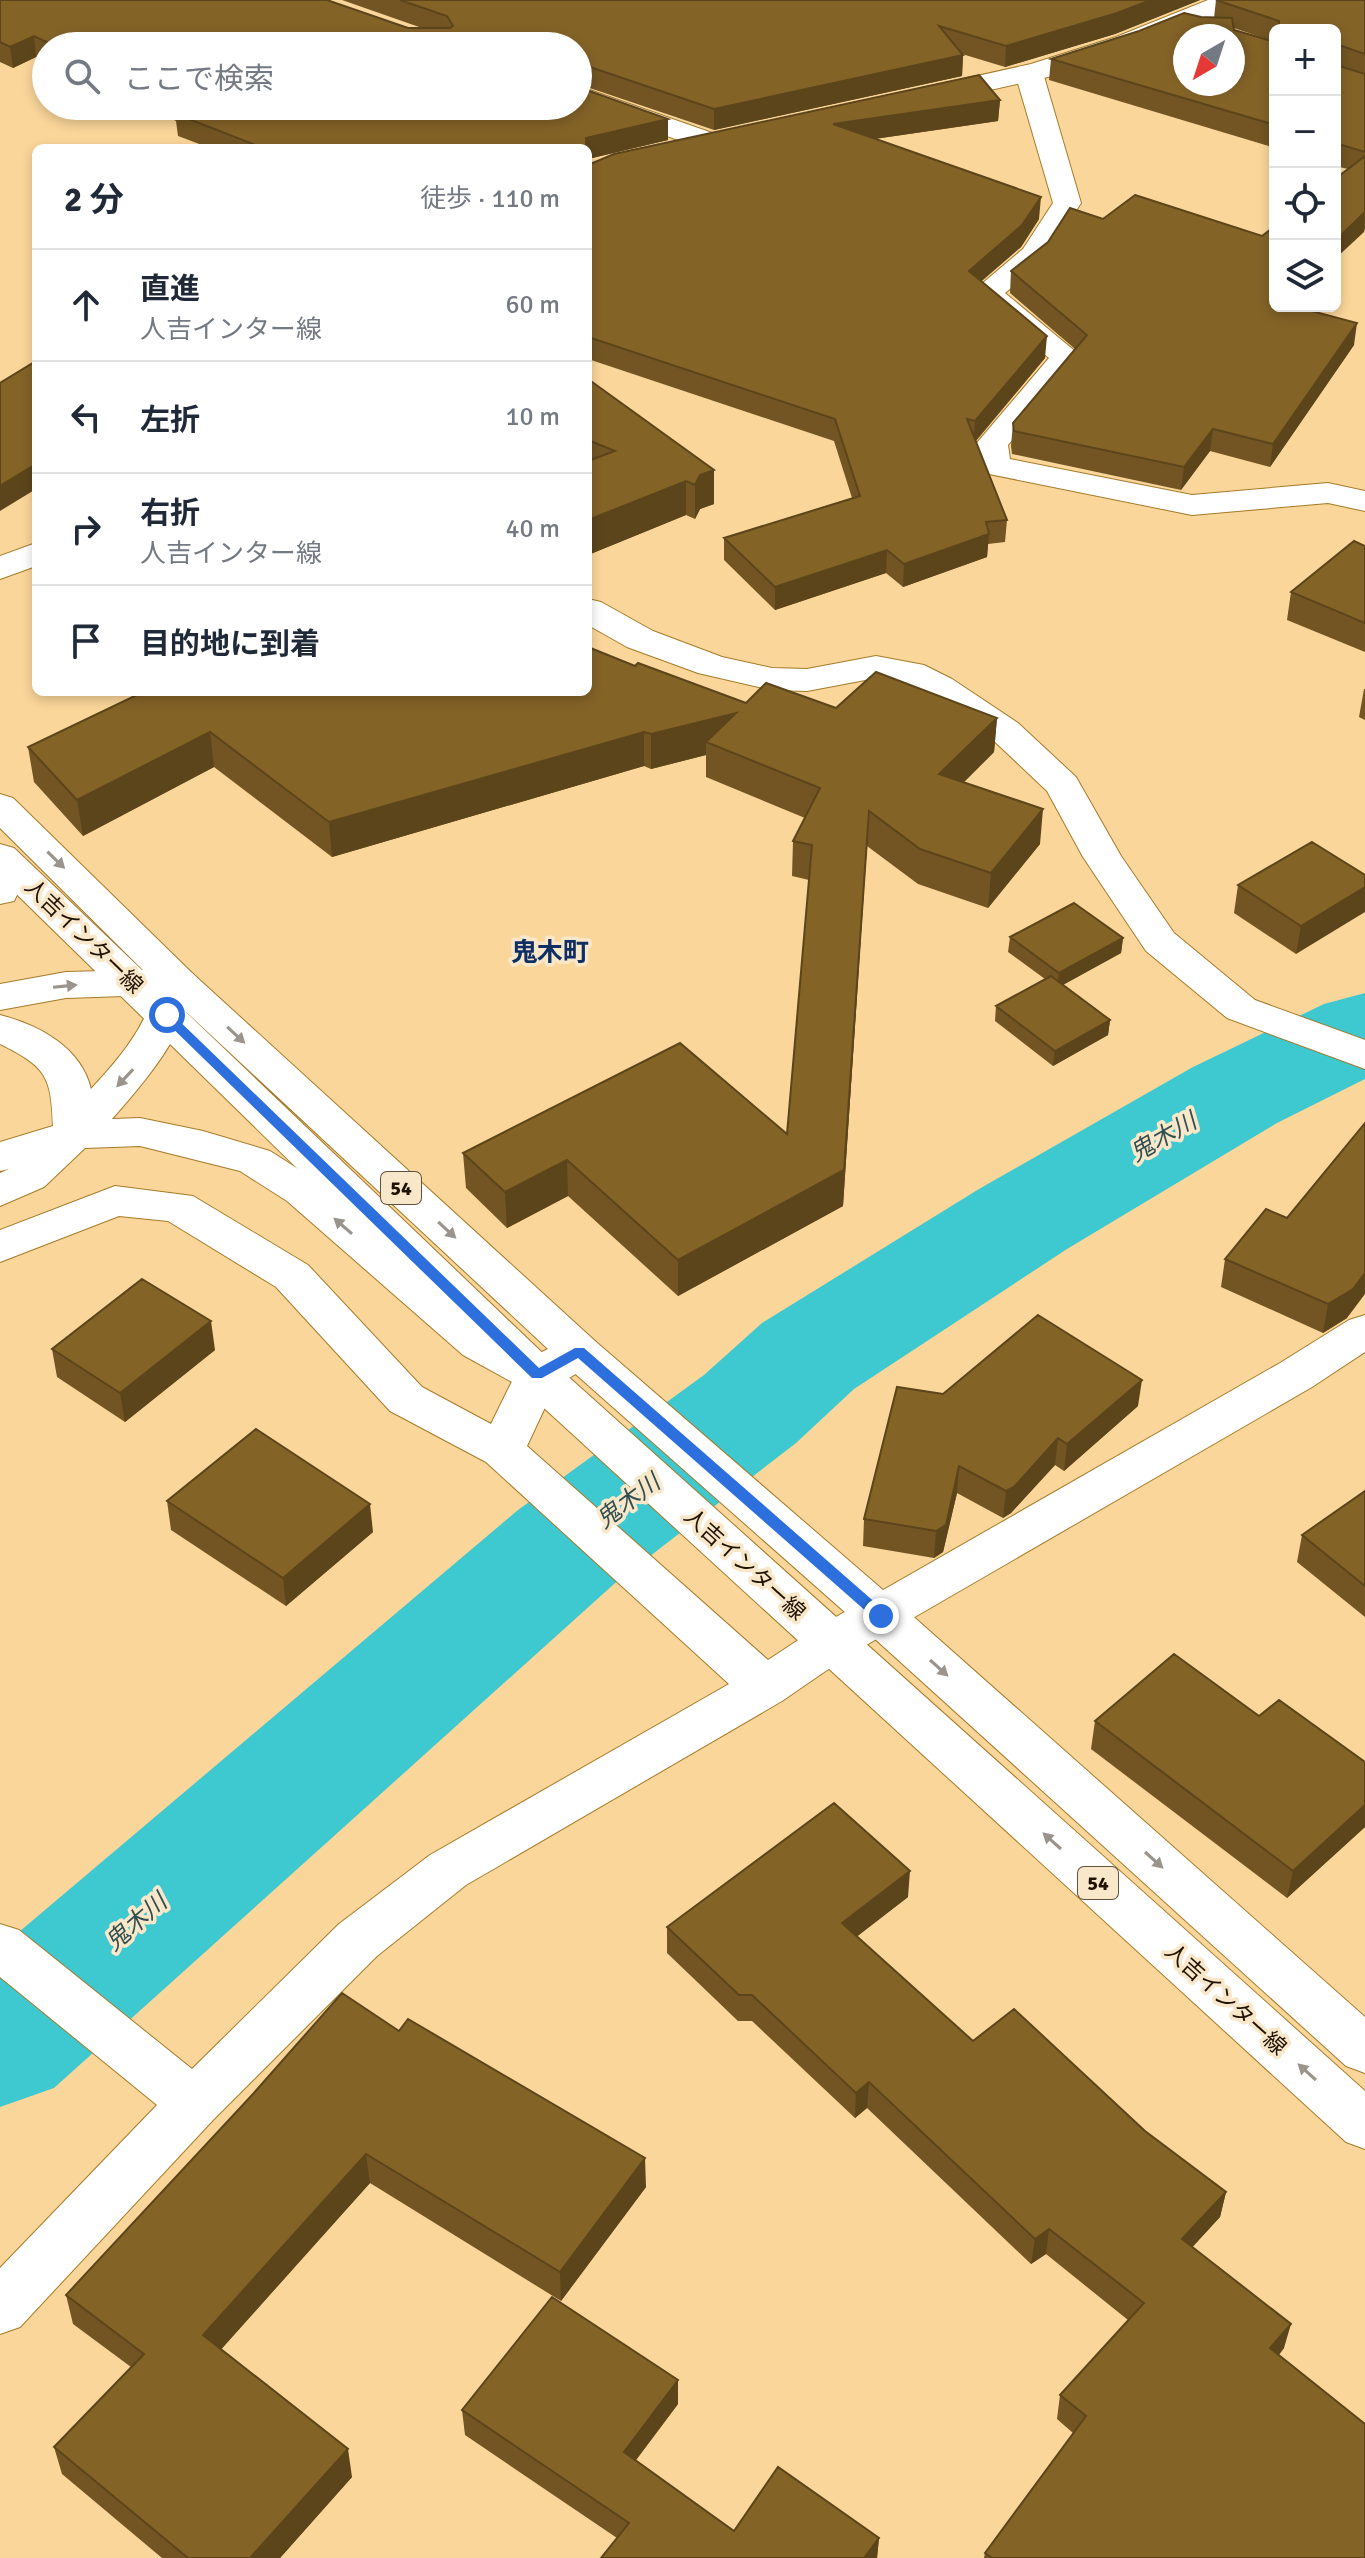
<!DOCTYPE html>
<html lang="ja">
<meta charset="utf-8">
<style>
body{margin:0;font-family:Signika,"Noto Sans JP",sans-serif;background:#f2f2f3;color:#1f2937}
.controls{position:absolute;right:24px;top:24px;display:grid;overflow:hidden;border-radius:12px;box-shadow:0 4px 12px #0003}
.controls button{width:72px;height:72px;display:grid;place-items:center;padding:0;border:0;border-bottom:2px solid #e0e1e3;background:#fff;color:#1f2937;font:40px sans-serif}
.compass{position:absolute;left:1173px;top:24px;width:72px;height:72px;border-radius:50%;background:#fff;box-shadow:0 4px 12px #0003;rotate:219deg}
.stop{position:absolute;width:24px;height:24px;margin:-18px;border:6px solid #2d70dd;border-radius:50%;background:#fff}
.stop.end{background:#2d70dd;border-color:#fff;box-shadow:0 2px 8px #0008}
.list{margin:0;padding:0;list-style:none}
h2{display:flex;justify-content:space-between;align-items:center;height:104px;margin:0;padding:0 32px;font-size:34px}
h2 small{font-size:26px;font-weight:400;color:#747a83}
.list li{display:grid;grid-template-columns:52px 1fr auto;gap:24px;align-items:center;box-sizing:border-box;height:112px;padding:0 32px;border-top:2px solid #e0e1e3}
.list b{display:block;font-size:30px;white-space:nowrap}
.list p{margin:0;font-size:26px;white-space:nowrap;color:#747a83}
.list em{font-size:26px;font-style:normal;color:#747a83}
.icon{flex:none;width:44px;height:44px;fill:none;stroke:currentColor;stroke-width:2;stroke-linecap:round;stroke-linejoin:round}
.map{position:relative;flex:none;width:1365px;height:2558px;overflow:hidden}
.search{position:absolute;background:#fff;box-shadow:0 4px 12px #0003;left:32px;top:32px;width:560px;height:88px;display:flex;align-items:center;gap:20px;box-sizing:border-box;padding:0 28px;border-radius:44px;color:#747a83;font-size:30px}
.panel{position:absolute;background:#fff;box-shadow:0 4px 12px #0003;left:32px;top:144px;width:560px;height:552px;border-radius:12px}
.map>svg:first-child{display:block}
</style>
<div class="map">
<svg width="1365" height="2558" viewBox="0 0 1365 2558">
<rect width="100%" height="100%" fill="#fbd69a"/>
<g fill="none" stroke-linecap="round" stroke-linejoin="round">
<!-- river -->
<path fill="#3ec8cf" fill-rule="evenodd" d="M1365 993V1079L1277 1123 1067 1249 854 1389 796 1443 614 1584 54 2088 0 2107V1948L518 1510 704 1375 762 1323 979 1189 1193 1067 1324 1004Z"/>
<defs>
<path id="service" d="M1029 65 1039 67 1043 73 1081 203 1044 261 1005 293 1082 357 1008 445 1010 459 1192 495 1328 483 1365 491V511L1328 503 1192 515 984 473 979 466 976 444 1049 358 971 293 1023 249 1053 203 1015 73 1019 67Z"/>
<path id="minor" d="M1208 0H1246L1242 6 1136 49 1048 77 928 104 918 101 914 95 918 89 1031 64 1116 37Z
M578 86 721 136 726 142 721 148 711 151 701 148 578 105Z
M36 543V566L0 579V556Z
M588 599 601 602 653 631 722 657 772 668 807 669 876 656 924 665 952 679 1018 723 1076 777 1121 856 1174 933 1255 1000 1365 1040V1069L1227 1018 1146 951 1083 857 1047 791 992 739 926 695 901 682 876 678 807 691 772 690 698 673 627 647 588 625Z
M115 1186 193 1196 308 1265 422 1387 491 1424 521 1363 563 1341 579 1336 595 1341 601 1352 595 1363 555 1386 527 1446 768 1660 815 1629 1280 1363 1349 1320 1365 1315V1352L1312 1387 849 1655 782 1701 466 1885 377 1956 213 2120 20 2327 0 2334V2268L157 2105 0 1977V1924L19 1930 192 2069 339 1924 430 1855 729 1684 486 1462 390 1411 276 1287 168 1221 119 1216 0 1262V1230Z"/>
<path id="tertiary" d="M0 794 13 798 192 973 198 982 192 991 178 995 164 991 0 828Z"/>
<path id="primary" d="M0 844 14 848 164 991 158 982 164 973 178 969 192 973 595 1341 898 1603 1365 2017V2073L1346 2066 864 1629 563 1363 167 994 553 1363 1365 2091V2149L1346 2142 521 1387 0 878Z"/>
<path id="motorway" d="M0 877 14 880 20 889 14 901 0 904Z
M178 969 192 973 198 982C180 1039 151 1075 112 1119L140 1118 203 1131 270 1151 317 1181 495 1333 553 1363 560 1375 553 1387 537 1391 521 1387 463 1355 287 1201 240 1171 140 1146 85 1148 44 1187 0 1206V1173L9 1169 0 1171V1142L53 1126C51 1075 46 1067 0 1044V1015C39 1025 81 1047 91 1089 118 1060 141 1033 154 995L66 998 0 1010V984L66 972Z"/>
</defs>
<!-- service casing -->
<use href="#service" stroke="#a57b29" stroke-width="2"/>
<!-- minor casing -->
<use href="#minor" stroke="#a57b29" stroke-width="2"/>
<!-- tertiary casing -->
<use href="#tertiary" stroke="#a57b29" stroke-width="2"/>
<!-- primary casing -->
<use href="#primary" stroke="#a57b29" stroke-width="2"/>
<!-- motorway casing -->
<use href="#motorway" stroke="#a57b29" stroke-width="2"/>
<!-- service -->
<use href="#service" fill="#fff" fill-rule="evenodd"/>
<!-- minor -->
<use href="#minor" fill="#fff" fill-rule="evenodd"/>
<!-- tertiary -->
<use href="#tertiary" fill="#fff" fill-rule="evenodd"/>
<!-- primary -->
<use href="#primary" fill="#fff" fill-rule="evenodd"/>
<!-- motorway -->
<use href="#motorway" fill="#fff" fill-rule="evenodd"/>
</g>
<!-- wall -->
<path fill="#725522" d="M0 0 422 28 342 0H1200L1115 34 1005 67 962 54 963 55 962 76 714 130 578 84V46H46V61L36 57 13 68 0 62Z
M1216 0H1365V232L1348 169 1335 166V30H1275V42L1234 28V30L1275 42V148L1049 80 1051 59 1201 17 1214 18Z
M1000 100 998 121 875 139 1039 219 1021 247 981 281 1045 358 976 441 1007 520 1005 542 988 544 987 557 903 587 886 573 775 610 724 560V538L852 498 834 441 588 359V165Z
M144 106H578L668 119V140L588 159V148H210L178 136 176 121Z
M1103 219 1262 236 1275 306 1354 345 1270 467 1210 451 1181 490 1012 454 1011 446 1013 423 1075 349 1010 293 1011 271Z
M588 379 714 470V504L700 509 695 519 686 515 588 555Z
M1365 546V652L1287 620 1291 592Z
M635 666 746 703 997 718 994 752 964 782 1040 844 988 908 918 884 867 846 843 1206 678 1296 568 1196 507 1228 466 1188 463 1153 787 1134 809 880 792 876 793 841 805 818 706 777V755L651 769 644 766 332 857 214 767 83 836 34 782 28 747Z
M1364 689H1365V720L1359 717Z
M1365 875 1296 954 1234 913 1238 885Z
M1010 937 1123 938 1121 953 1063 985 1110 1020 1108 1035 1053 1066 995 1021 996 1006 1045 979 1008 952Z
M1266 1209 1347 1318 1323 1333 1221 1287 1225 1259Z
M52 1349 215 1350 125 1422 57 1377Z
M943 1394 1138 1406 1064 1471 1055 1465 1011 1513 1003 1518 957 1493 943 1552 934 1558 863 1546 864 1519Z
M1365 1491V1617L1297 1562 1302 1535Z
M167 1501 373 1532 286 1606 171 1530Z
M1259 1716 1365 1762V1827L1287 1898 1091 1749 1095 1721Z
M908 1897 857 1936 973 2041 1145 2131 1226 2192 1220 2217 1192 2247 1284 2348 1279 2355 1365 2558H984L985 2553 1073 2433 1057 2419 1060 2395 1128 2320 1046 2254 1031 2264 867 2108 855 2118 752 2021H738L667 1953V1927Z
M399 2031 646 2187 561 2301 370 2183 221 2349 352 2477 280 2558H162L62 2474 54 2447 131 2367 73 2324 66 2295Z
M678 2404 636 2460 734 2531 879 2538 877 2558H601L617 2538 465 2435 462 2410Z"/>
<!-- shaded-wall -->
<path fill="#5c451b" d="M1151 0H1200L1115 34 1005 67 1006 46Z
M34 36 36 57 13 68 10 47Z
M963 55 962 76 714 130V109Z
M1000 100 998 121 832 145 833 124Z
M668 119V140L588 159 586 138Z
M1041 197 1039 219 1021 247 968 293 969 271Z
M1365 212 1364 232 1335 259V241Z
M1357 323 1354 345 1270 467 1273 444Z
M1047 336 1045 358 973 444 975 421Z
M1213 429 1210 451 1181 490 1184 467Z
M36 464V489L0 511V486Z
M714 470V504L700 509 695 519V485L700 475Z
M686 481V515L588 555V520Z
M989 534 987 557 903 587 904 564Z
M887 550 886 573 775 610V587Z
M736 713 706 742V755L651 769V734Z
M997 718 994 752 937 809 939 774Z
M210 732 214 767 83 836 77 800Z
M644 732V766L332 857 329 822Z
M1043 809 1040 844 988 908 991 873Z
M869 811 843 1206 678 1296V1260L844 1170Z
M1365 887V912L1296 954 1301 926Z
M1123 938 1121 953 1057 988 1059 973Z
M1110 1020 1108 1035 1053 1066 1055 1051Z
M567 1160 568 1196 507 1228 505 1192Z
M1365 1273V1294L1347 1318 1323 1333 1328 1304Z
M211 1321 215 1350 125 1422 120 1393Z
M1142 1380 1138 1406 1064 1471 1067 1444Z
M1058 1438 1055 1465 1011 1513 1003 1518 1006 1491Z
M959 1466 957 1493 943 1552 934 1558 936 1531Z
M370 1504 373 1532 286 1606 283 1578Z
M1365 1805V1827L1287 1898 1293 1871Z
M910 1871 908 1897 841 1949 842 1923Z
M869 2082 867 2108 855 2118 856 2093Z
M366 2154 370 2183 209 2363 203 2335Z
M645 2158 646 2187 561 2301 560 2272Z
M1226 2192 1220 2217 1177 2264 1182 2239Z
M1049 2229 1046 2254 1031 2264 1035 2239Z
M1291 2324 1284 2348 1264 2372 1270 2348Z
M678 2380V2404L624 2476V2452Z
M348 2449 352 2477 280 2558H250Z
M879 2538 877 2558H864Z"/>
<!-- building -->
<path fill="#846327" stroke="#5c451b" stroke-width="2" fill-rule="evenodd" d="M0 0H327L408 28H450L453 26 447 16 400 0H1151L1117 13 1006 46 939 26 963 55 714 109 578 63V46H55L34 36 10 47 0 42Z
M1216 0H1365V54L1336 44V65L1365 74V152L1335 143V30H1279V21Z
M1184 13 1201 17 1232 18 1234 30 1275 42V125L1051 59 1139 31ZM1185 36H1233V84H1185Z
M979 75 1000 100 833 124 1041 197 1022 225 969 271 1047 336 975 421 967 419 1007 520 986 522 989 534 904 564 887 550 775 587 724 538 860 496 835 419 588 337V165L614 154Z
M578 87 668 119 586 138V148H263L176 114 190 107 188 106H578Z
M1365 156V212L1335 241V179Z
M1135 195 1262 236 1275 226V297L1271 300 1275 301V306H1293L1357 323 1273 444 1213 429 1184 467 1014 431 1013 423 1087 335 1011 271 1048 242 1070 208 1103 219Z
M36 361V464L0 486V383Z
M588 379 714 470 700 475 695 485 686 481 588 520V461L615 451 588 440Z
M1354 541 1365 546V623L1291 592Z
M588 647 635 666 638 663 746 703 766 683 836 708 876 672 997 718 939 774 1043 809 991 873 920 849 869 811 844 1170 678 1260 567 1160 505 1192 463 1153 680 1043 787 1134 812 845 793 841 820 788 706 742 736 713 651 734 644 732 329 822 210 732 77 800 28 747 143 692H588Z
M1312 842 1365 875V887L1301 926 1238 885Z
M1074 903 1123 938 1059 973 1010 937Z
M1051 976 1110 1020 1055 1051 996 1006Z
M1365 1123V1273L1353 1289 1328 1304 1225 1259 1266 1209 1287 1218Z
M142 1279 211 1321 120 1393 52 1349Z
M1038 1315 1142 1380 1067 1444 1058 1438 1014 1487 1006 1491 959 1466 946 1525 936 1531 864 1519 897 1387 943 1394Z
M256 1429 370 1504 283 1578 167 1501Z
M1365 1491V1586L1302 1535Z
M1174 1654 1259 1716 1279 1700 1365 1762V1805L1293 1871 1095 1721Z
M834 1803 910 1871 842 1923 973 2041 1014 2009 1145 2131 1226 2192 1182 2239 1291 2324 1270 2348 1365 2424V2558H992L985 2553 1086 2416 1060 2395 1144 2303 1049 2229 1035 2239 869 2082 856 2093 752 1995H739L667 1927Z
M342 1993 399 2031 408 2019 645 2158 560 2272 366 2154 203 2335 348 2449 250 2558H188L54 2447 144 2354 66 2295 253 2094Z
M552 2297 678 2380 624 2452 734 2531 778 2467 879 2538 864 2558H601L629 2523 462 2410Z"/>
<!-- one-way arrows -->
<defs><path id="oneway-solid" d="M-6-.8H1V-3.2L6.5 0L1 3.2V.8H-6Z" transform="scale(2)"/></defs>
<g fill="#9a948c">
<use href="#oneway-solid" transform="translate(56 860) rotate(44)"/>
<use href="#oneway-solid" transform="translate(65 986) rotate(-6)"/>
<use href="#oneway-solid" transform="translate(236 1035) rotate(43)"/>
<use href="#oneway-solid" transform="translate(125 1078) rotate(133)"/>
<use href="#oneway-solid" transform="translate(343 1226) rotate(-139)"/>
<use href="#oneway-solid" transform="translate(447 1230) rotate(43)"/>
<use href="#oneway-solid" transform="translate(939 1668) rotate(42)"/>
<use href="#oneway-solid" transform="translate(1052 1841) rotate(-138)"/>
<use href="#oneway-solid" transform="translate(1154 1860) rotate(42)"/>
<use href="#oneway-solid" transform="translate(1307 2072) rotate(-138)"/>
</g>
<!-- route -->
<path fill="#2d70dd" d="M162 1013H171L539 1368 575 1348H584L886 1612V1620H876L578 1358 542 1378H532L162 1018Z"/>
<g text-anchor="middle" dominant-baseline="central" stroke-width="7" stroke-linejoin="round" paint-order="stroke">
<!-- shield labels -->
<g fill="#f9e7c9" stroke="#60523c" stroke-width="2">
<rect x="381" y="1172" width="40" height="32" rx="6"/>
<rect x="1078" y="1867" width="40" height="32" rx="6"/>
</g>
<g font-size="20" font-weight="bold" fill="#1f1200">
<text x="401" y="1188">54</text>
<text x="1098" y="1883">54</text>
</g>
<!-- street labels -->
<g font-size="22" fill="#1f1200" stroke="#f9e7c9">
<text transform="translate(84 936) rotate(44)">人吉インター線</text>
<text transform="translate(745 1564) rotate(42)">人吉インター線</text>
<text transform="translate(1226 1999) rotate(42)">人吉インター線</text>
</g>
<!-- water labels -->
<g font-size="24" font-style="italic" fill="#314e50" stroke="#f9e7c9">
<text transform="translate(1163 1137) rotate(-30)">鬼木川</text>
<text transform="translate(628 1501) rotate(-37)">鬼木川</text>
<text transform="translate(136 1922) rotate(-41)">鬼木川</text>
</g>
<!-- quarter labels -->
<g font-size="26" font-weight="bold" fill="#0f2f64" stroke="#f9e7c9">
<text x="550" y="953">鬼木町</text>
</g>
</g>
</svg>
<div class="controls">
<button>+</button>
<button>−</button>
<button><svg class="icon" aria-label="locate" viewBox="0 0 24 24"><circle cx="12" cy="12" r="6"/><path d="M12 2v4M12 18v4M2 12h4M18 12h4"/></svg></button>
<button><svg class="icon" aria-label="layers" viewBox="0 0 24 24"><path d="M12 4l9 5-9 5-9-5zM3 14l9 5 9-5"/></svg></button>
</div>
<svg class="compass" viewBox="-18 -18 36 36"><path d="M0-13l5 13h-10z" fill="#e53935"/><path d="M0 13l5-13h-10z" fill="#747a83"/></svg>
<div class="stop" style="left:167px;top:1015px"></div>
<div class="stop end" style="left:881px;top:1616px"></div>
<div class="search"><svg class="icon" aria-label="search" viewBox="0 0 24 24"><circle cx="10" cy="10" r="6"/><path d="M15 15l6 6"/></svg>ここで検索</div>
<section class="panel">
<h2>2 分<small>徒歩 · 110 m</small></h2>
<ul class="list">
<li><svg class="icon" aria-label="ahead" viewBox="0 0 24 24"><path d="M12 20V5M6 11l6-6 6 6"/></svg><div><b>直進</b><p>人吉インター線</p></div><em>60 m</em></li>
<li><svg class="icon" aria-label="left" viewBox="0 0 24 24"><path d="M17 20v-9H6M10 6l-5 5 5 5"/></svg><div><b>左折</b></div><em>10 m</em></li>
<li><svg class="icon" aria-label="right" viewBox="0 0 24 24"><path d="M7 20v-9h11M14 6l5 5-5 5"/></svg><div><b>右折</b><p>人吉インター線</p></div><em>40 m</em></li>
<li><svg class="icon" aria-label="arrive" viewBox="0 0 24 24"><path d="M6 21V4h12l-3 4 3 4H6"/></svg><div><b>目的地に到着</b></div></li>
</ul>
</section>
</div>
